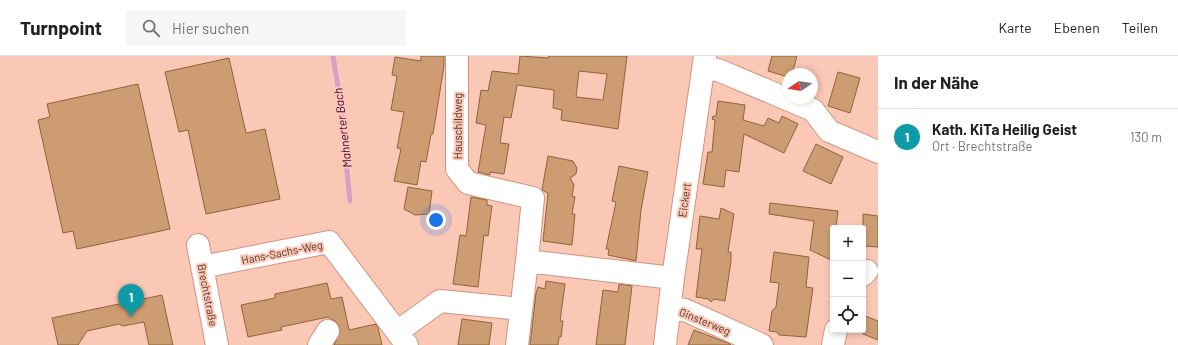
<!DOCTYPE html>
<html lang="de">
<meta charset="utf-8">
<style>
body{margin:0;font-family:Barlow,sans-serif;background:#f6f6f6;color:#202124}
.controls{position:absolute;right:12px;bottom:12px;display:grid;overflow:hidden;border-radius:4px;box-shadow:0 2px 6px #0003}
.controls button{width:36px;height:36px;display:grid;place-items:center;padding:0;border:0;border-bottom:1px solid #e0e0e0;background:#fff;color:#202124;font:20px sans-serif}
.compass{position:absolute;left:782px;top:12px;width:36px;height:36px;border-radius:50%;background:#fff;box-shadow:0 2px 6px #0003;rotate:258deg}
.you{position:absolute;left:436px;top:164px;width:14px;height:14px;margin:-10px;border:3px solid #fff;border-radius:50%;background:#1a73e8;box-shadow:0 0 0 6px #1a73e833}
.badge{display:grid;place-items:center;width:26px;height:26px;border-radius:50%;background:#db2777;color:#fff;font-size:13px;font-weight:700}
.pin{position:absolute;translate:-50% -33px;filter:drop-shadow(0 1px 2px #0008)}
.pin::after{content:'';position:absolute;top:21px;width:14px;height:12px;background:inherit;clip-path:polygon(0 0,100% 0,50% 100%)}
.list{margin:0;padding:0;list-style:none}
h2{display:flex;justify-content:space-between;align-items:center;height:52px;margin:0;padding:0 16px;font-size:17px}
h2 small{font-size:13px;font-weight:400;color:#757577}
.list li{display:grid;grid-template-columns:26px 1fr auto;gap:12px;align-items:center;box-sizing:border-box;height:56px;padding:0 16px;border-top:1px solid #e0e0e0}
.list b{display:block;font-size:15px;white-space:nowrap}
.list p{margin:0;font-size:13px;white-space:nowrap;color:#757577}
.list em{font-size:13px;font-style:normal;color:#757577}
.icon{flex:none;width:22px;height:22px;fill:none;stroke:currentColor;stroke-width:2;stroke-linecap:round;stroke-linejoin:round}
.map{position:relative;flex:none;width:878px;height:289px;overflow:hidden}
header{display:flex;align-items:center;gap:24px;box-sizing:border-box;height:56px;padding:0 20px;background:#fff;border-bottom:1px solid #e0e0e0}
header strong{font-size:19px}
nav{display:flex;gap:22px;margin-inline-start:auto;font-size:14px}
.search{width:280px;height:36px;background:#f6f6f6;display:flex;align-items:center;gap:10px;box-sizing:border-box;padding:0 14px;border-radius:4px;color:#757577;font-size:15px}
main{display:flex}
aside{flex:1;background:#fff}
.map>svg:first-child{display:block}
</style>
<header>
<strong>Turnpoint</strong>
<div class="search"><svg class="icon" aria-label="search" viewBox="0 0 24 24"><circle cx="10" cy="10" r="6"/><path d="M15 15l6 6"/></svg>Hier suchen</div>
<nav><a>Karte</a><a>Ebenen</a><a>Teilen</a></nav>
</header>
<main>
<div class="map">
<svg width="878" height="289" viewBox="0 0 878 289">
<rect width="100%" height="100%" fill="#fcc8b6"/>
<g fill="none" stroke-linecap="round" stroke-linejoin="round">
<!-- stream -->
<path stroke="#db9ec6" stroke-width="5" d="M333 0 339 37 350 145"/>
</g>
<!-- building -->
<path fill="#cd9c73" stroke="#91623b" fill-rule="evenodd" d="M421 0H444V10L433 78H431L426 106 421 105 417 129 394 125 401 93 397 92 404 56 391 54 397 20 392 19 395 1 421 5Z
M520 0 548 2 549 0H627L618 73 561 64 562 54 553 52 554 34 517 29 511 62 504 61 500 87 509 88 504 118 490 116V119L478 116 486 69 476 67 481 34 488 35 492 15 518 18ZM579 15 607 18 603 44 576 41Z
M772 0H797L792 18H788V21L768 15Z
M229 2 246 77 265 73 280 143 206 158 188 74 179 76 165 16Z
M838 16 860 22 850 57 828 50Z
M138 28 170 173 77 193 73 175 63 177 38 64 50 61 47 48Z
M718 45 745 49 743 64 764 70 768 62 779 67 782 60 798 68 784 97 744 78 739 116 726 114 724 131 703 128 708 96H712L715 64 712 63 713 60H716Z
M816 88 843 101 831 128 803 115Z
M548 100 573 105 577 112 576 118 570 122 574 129 572 140 575 141 572 158H575L572 189 543 185 548 137 542 134Z
M619 110 648 116 641 154 636 205 608 199 609 193H606L616 146 612 145Z
M408 131 432 135 429 158 415 159 404 153Z
M471 141 487 144V149L492 150 488 180 484 179 478 231 453 228 460 179 466 180Z
M770 147 838 155 836 172H833V205L810 194 814 165 769 158Z
M721 152 734 158 728 196H731V205L725 245 714 243 711 246 708 243 696 241 702 193H696L700 160 719 163Z
M863 158 878 160V191L863 190Z
M774 196 809 201 806 231 813 232 806 281 779 279 777 276 769 275 772 255 776 251 779 227 770 226Z
M546 225 565 228 560 265H563L561 281H559L558 289H530L536 237 538 231 545 233Z
M327 227 331 243 342 241 349 274 376 268 378 272 382 289H334L340 276 339 270 335 265 328 261 281 271 282 274 248 281 241 249 275 242V238Z
M619 228 632 230 625 289H596L603 234 618 236Z
M162 239 173 289H149L144 266 123 270 119 268 87 275 78 289H58L52 262Z
M863 259 878 265V284L863 278Z
M462 263 492 267 489 289H458Z
M694 274 728 287 731 289H688Z"/>
<g fill="none" stroke-linecap="round" stroke-linejoin="round">
<defs>
<path id="minor" d="M457 0V113L468 127 533 142 527 205 673 222
M704 12 718 14 813 54 829 75 878 96
M198 189 217 289
M202 211 329 186 407 289
M863 219 867 215
M669 252 685 254 762 289
M397 276 440 245 521 253
M319 289 328 275
M517 289 527 205
M665 289 673 222 705 0
M833 289 836 274"/>
</defs>
<!-- minor casing -->
<use href="#minor" stroke="#d1937e" stroke-width="24"/>
<!-- minor -->
<use href="#minor" stroke="#fff" stroke-width="22"/>
</g>
<g text-anchor="middle" dominant-baseline="central" stroke-width="4" stroke-linejoin="round" paint-order="stroke">
<!-- street labels -->
<g font-size="11" fill="#50362c" stroke="#fcc8b6">
<text transform="translate(457 70) rotate(-90)">Hauschildweg</text>
<text transform="translate(684 144) rotate(-82)">Eickert</text>
<text transform="translate(282 196) rotate(-11)">Hans-Sachs-Weg</text>
<text transform="translate(208 239) rotate(79)">Brechtstraße</text>
<text transform="translate(705 265) rotate(22)">Ginsterweg</text>
</g>
<!-- water labels -->
<g font-size="12" font-style="italic" fill="#4d033c" stroke="#fcc8b6">
<text transform="translate(342 72) rotate(-97)">Mahnerter Bach</text>
</g>
</g>
</svg>
<div class="controls">
<button>+</button>
<button>−</button>
<button><svg class="icon" aria-label="locate" viewBox="0 0 24 24"><circle cx="12" cy="12" r="6"/><path d="M12 2v4M12 18v4M2 12h4M18 12h4"/></svg></button>
</div>
<svg class="compass" viewBox="-18 -18 36 36"><path d="M0-13l5 13h-10z" fill="#e53935"/><path d="M0 13l5-13h-10z" fill="#757577"/></svg>
<div class="you"></div>
<div class="pin badge" style="left:131px;top:261px;background:#0f9aa8">1</div>
</div>
<aside>
<h2>In der Nähe<small></small></h2>
<ul class="list">
<li><span class="badge" style="background:#0f9aa8">1</span><div><b>Kath. KiTa Heilig Geist</b><p>Ort · Brechtstraße</p></div><em>130 m</em></li>
</ul>
</aside>
</main>
